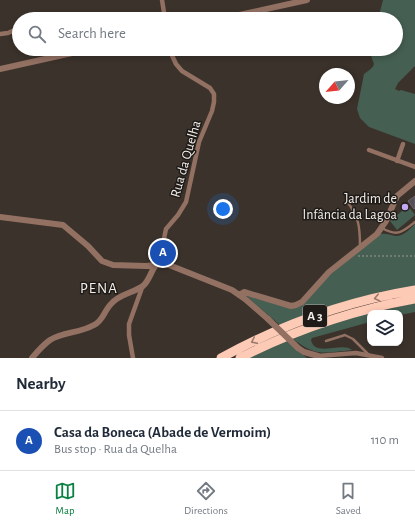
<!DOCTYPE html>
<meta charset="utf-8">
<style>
body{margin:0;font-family:"Alegreya Sans",sans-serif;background:#f2f2f3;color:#1f2937}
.controls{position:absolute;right:12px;bottom:12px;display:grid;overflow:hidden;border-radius:8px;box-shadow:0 2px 6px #0003}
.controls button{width:36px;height:36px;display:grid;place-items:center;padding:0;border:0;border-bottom:1px solid #e0e1e3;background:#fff;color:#1f2937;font:20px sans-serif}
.compass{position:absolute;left:319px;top:68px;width:36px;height:36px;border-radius:50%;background:#fff;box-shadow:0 2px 6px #0003;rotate:243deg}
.you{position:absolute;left:223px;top:209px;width:14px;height:14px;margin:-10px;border:3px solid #fff;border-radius:50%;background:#1a73e8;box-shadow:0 0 0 6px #1a73e833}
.badge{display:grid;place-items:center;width:26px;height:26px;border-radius:50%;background:#0b8043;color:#fff;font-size:13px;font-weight:700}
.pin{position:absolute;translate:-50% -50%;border:2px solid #fff;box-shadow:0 1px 4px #0006}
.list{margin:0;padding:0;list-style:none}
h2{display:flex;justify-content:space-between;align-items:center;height:52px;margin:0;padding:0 16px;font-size:17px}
h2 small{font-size:13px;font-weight:400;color:#747a83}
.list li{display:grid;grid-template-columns:26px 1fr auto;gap:12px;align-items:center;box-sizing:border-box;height:60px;padding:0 16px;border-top:1px solid #e0e1e3}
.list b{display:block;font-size:15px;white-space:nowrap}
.list p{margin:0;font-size:13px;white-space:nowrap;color:#747a83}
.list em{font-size:13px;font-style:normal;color:#747a83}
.icon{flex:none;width:22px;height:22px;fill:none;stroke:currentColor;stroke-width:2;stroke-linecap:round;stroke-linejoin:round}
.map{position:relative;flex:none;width:415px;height:358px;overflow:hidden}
.search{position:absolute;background:#fff;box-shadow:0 2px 6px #0003;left:12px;right:12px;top:12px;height:44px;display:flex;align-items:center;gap:10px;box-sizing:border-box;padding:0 14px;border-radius:22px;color:#747a83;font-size:15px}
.sheet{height:112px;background:#fff}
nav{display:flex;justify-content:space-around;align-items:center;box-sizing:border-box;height:56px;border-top:1px solid #e0e1e3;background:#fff;font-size:11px;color:#747a83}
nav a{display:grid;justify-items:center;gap:2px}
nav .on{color:#0b8043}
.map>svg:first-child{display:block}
</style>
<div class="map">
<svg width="415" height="358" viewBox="0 0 415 358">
<rect width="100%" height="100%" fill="#3b322b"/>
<!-- green -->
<path fill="#455f52" d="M383 0H415V66L398 83 395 89 399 91 401 90 415 94V144L369 127 360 118 357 109 364 74C383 61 368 65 372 49H396V19H378Z
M408 206 415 215 397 230 390 221Z
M415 224V286L280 325 246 296 297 308 303 304 325 279 380 234C386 233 390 235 396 236 404 236 410 229 415 224Z
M415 303V312L400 315V313H371Z
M370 313V322L312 338 311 340C315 358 342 341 352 350 324 353 315 357 292 338L340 321Z
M286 341 307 358H250Z"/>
<!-- building -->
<path fill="#564e56" stroke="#6c646c" d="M415 196V208L414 209 408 201Z"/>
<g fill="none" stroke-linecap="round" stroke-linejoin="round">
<!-- path -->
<path stroke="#9f9892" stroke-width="1" stroke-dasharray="2 2" stroke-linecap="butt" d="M358 256H415"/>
<!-- service -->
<path stroke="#927062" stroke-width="2.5" d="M346 200C359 217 360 226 360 247
M382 228C397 237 403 232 415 222
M326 341 345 335 353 339 368 354"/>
<!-- minor -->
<path stroke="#927062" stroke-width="4.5" d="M162 0 165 19
M45 19 54 16 67 19
M0 34 8 33 19 28
M369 150 415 167
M397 161 403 144
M156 265 159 262 166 229 178 215 186 202 199 142 212 111 214 102V94L210 88 182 71 176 64 169 49
M318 356 356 353 382 358
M133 358 129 335V324L143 285"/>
<!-- tertiary -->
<path stroke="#927062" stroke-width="6" d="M221 19 307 0
M0 69 90 49
M0 217 63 225 88 246 102 261 113 265 146 266 163 264 169 265 232 290 245 299 268 319
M239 295 244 292 291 306 296 305 302 302 329 272 377 234 386 221 397 196 415 181
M298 348 304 352 318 356 317 358
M32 358C37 352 43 345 50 340 63 332 80 333 94 325 103 321 104 311 111 304 119 294 133 293 143 286 149 281 151 271 156 265"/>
<!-- motorway -->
<path stroke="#fdcab5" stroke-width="9" d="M221 358C281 325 347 301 415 290
M240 358C295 330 354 310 415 299"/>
<!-- tertiary-bridge -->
<path stroke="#927062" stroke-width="6" d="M268 319 298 348"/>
</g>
<!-- one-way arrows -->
<defs><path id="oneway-chevron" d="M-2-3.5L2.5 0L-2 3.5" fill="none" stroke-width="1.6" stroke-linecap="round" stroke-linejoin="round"/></defs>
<g stroke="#997b6e">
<use href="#oneway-chevron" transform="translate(377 298) rotate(167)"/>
<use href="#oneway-chevron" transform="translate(254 341) rotate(154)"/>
</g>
<!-- markers -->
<circle fill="#c4a7f2" stroke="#1f1b18" stroke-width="1.5" cx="405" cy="207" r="4"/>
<g text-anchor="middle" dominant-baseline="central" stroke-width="3" stroke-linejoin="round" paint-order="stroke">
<!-- shield labels -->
<rect fill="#1f1b18" stroke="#b3afaa" stroke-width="1" x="303" y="305" width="24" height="22" rx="3"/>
<g font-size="13" font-weight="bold" fill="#f3eee9">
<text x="315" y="316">A 3</text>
</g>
<!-- street labels -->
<g font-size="14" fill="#f3eee9" stroke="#1f1b18">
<text transform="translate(186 159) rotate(-74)">Rua da Quelha</text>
</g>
<!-- poi labels -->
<g font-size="14" fill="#f3eee9" stroke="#1f1b18" text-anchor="end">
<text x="397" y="199">Jardim de<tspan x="397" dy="16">Infância da Lagoa</tspan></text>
</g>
<!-- neighbourhood labels -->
<g font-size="15" letter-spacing="1" fill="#f3eee9" stroke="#1f1b18">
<text x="99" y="288">PENA</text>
</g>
</g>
</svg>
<div class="controls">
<button><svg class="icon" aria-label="layers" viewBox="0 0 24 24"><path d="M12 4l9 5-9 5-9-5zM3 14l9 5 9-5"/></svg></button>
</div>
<svg class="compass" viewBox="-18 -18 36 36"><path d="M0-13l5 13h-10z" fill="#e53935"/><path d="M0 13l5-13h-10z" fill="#747a83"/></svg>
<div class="you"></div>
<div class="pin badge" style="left:163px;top:253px;background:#1a4fb4">A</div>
<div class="search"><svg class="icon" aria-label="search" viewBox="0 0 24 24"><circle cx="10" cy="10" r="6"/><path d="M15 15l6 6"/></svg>Search here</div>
</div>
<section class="sheet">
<h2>Nearby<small></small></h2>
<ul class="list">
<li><span class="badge" style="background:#1a4fb4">A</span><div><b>Casa da Boneca (Abade de Vermoim)</b><p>Bus stop · Rua da Quelha</p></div><em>110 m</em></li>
</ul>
</section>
<nav>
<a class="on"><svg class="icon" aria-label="map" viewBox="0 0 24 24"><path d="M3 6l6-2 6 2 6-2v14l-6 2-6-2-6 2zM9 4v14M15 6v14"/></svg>Map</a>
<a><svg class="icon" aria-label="directions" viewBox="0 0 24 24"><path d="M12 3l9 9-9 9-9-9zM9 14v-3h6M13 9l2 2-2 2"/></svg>Directions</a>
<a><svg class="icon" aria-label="saved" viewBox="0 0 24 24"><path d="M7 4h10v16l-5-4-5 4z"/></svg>Saved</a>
</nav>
